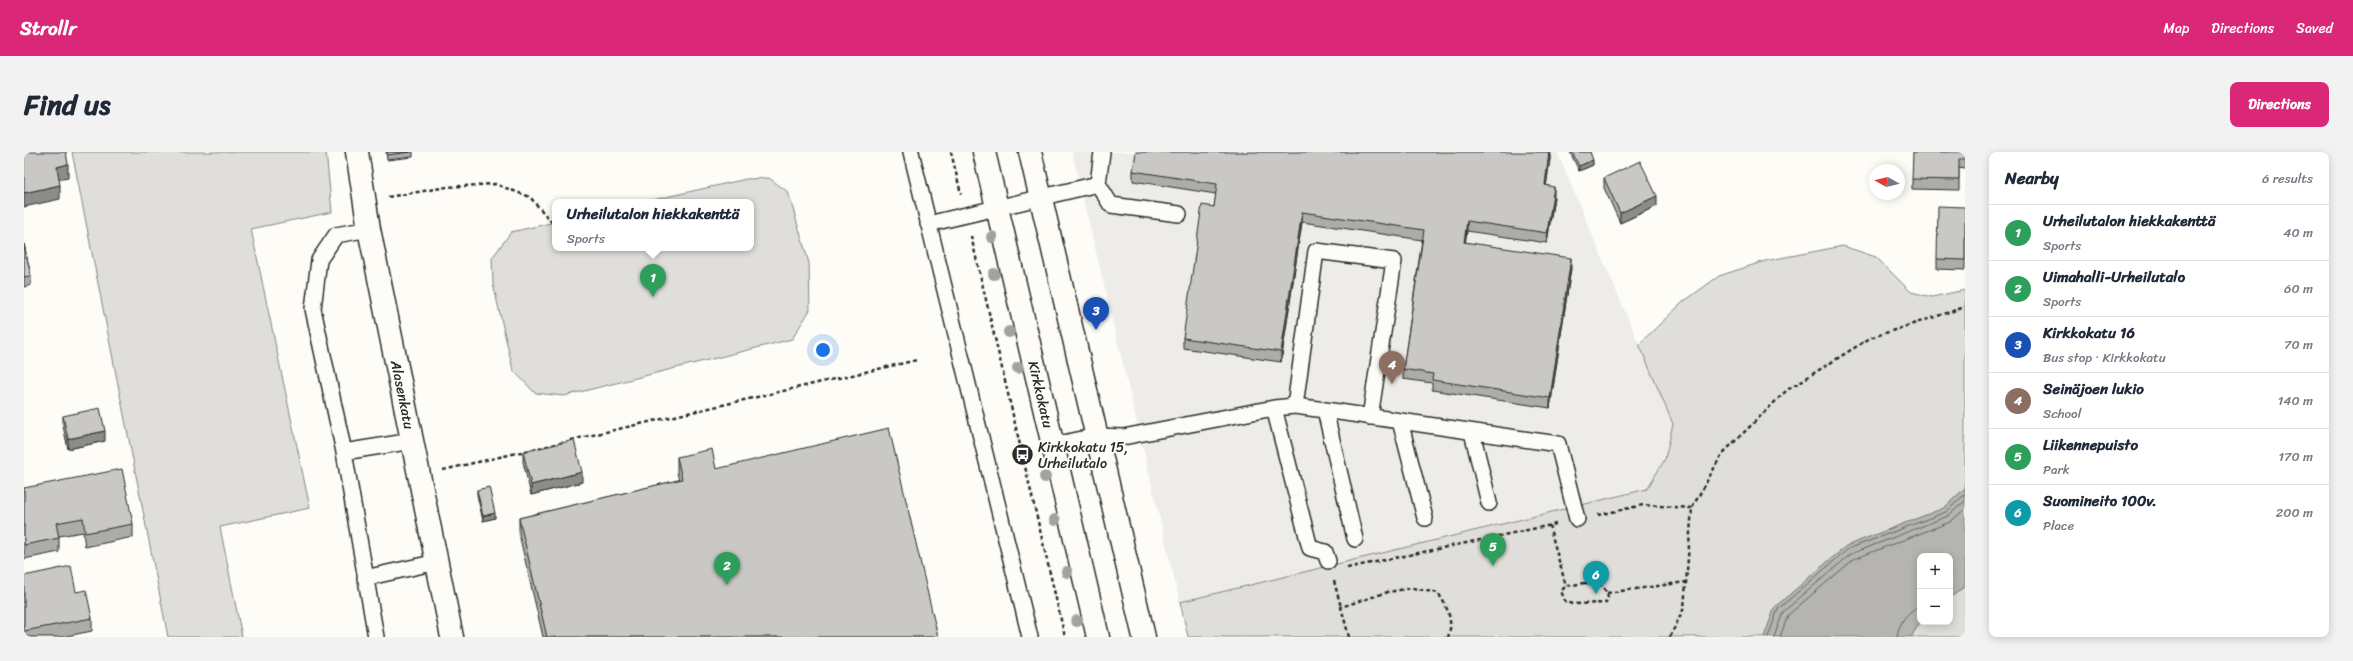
<!DOCTYPE html>
<meta charset="utf-8">
<style>
body{margin:0;font-family:Sriracha,sans-serif;background:#f2f2f3;color:#1f2937}
.controls{position:absolute;right:12px;bottom:12px;display:grid;overflow:hidden;border-radius:8px;box-shadow:0 2px 10px #0003}
.controls button{width:36px;height:36px;display:grid;place-items:center;padding:0;border:0;border-bottom:1px solid #e0e1e3;background:#fff;color:#1f2937;font:20px sans-serif}
.compass{position:absolute;left:1845px;top:12px;width:36px;height:36px;border-radius:50%;background:#fff;box-shadow:0 2px 10px #0003;rotate:278deg}
.you{position:absolute;left:799px;top:198px;width:14px;height:14px;margin:-10px;border:3px solid #fff;border-radius:50%;background:#1a73e8;box-shadow:0 0 0 6px #1a73e833}
.badge{display:grid;place-items:center;width:26px;height:26px;border-radius:50%;background:#db2777;color:#fff;font-size:13px;font-weight:700}
.pin{position:absolute;translate:-50% -33px;filter:drop-shadow(0 1px 2px #0008)}
.pin::after{content:'';position:absolute;top:21px;width:14px;height:12px;background:inherit;clip-path:polygon(0 0,100% 0,50% 100%)}
.popup{position:absolute;left:528px;top:47px;width:202px;height:52px;box-sizing:border-box;display:grid;place-content:center;border-radius:8px;background:#fff;filter:drop-shadow(0 1px 3px #0005);font-size:13px;white-space:nowrap;color:#747a83}
.popup b{font-size:15px;color:#1f2937}
.popup::after{content:'';position:absolute;left:50%;top:100%;margin-left:-8px;border:8px solid transparent;border-top-color:#fff}
.list{margin:0;padding:0;list-style:none}
h2{display:flex;justify-content:space-between;align-items:center;height:52px;margin:0;padding:0 16px;font-size:17px}
h2 small{font-size:13px;font-weight:400;color:#747a83}
.list li{display:grid;grid-template-columns:26px 1fr auto;gap:12px;align-items:center;box-sizing:border-box;height:56px;padding:0 16px;border-top:1px solid #e0e1e3}
.list b{display:block;font-size:15px;white-space:nowrap}
.list p{margin:0;font-size:13px;white-space:nowrap;color:#747a83}
.list em{font-size:13px;font-style:normal;color:#747a83}
.map{position:relative;flex:none;width:1941px;height:485px;overflow:hidden;border-radius:8px}
header{display:flex;align-items:center;gap:24px;box-sizing:border-box;height:56px;padding:0 20px;background:#db2777;color:#fff}
header strong{font-size:19px}
nav{display:flex;gap:22px;margin-inline-start:auto;font-size:14px}
.intro{display:flex;align-items:center;justify-content:space-between;box-sizing:border-box;height:96px;padding:0 24px}
h1{margin:0;font-size:28px}
.button{padding:10px 18px;border-radius:8px;background:#db2777;color:#fff;font-size:14px;font-weight:700}
main{display:flex;gap:24px;padding:0 24px}
aside{flex:1;background:#fff;border-radius:8px;box-shadow:0 2px 10px #0003}
.map>svg:first-child{display:block}
</style>
<header>
<strong>Strollr</strong>
<nav><a>Map</a><a>Directions</a><a>Saved</a></nav>
</header>
<div class="intro"><h1>Find us</h1><a class="button">Directions</a></div>
<main>
<div class="map">
<svg width="1941" height="485" viewBox="0 0 1941 485">
<rect width="100%" height="100%" fill="#fdfcf7"/>
<filter id="ink" filterUnits="userSpaceOnUse"><feTurbulence type="fractalNoise" baseFrequency=".025" numOctaves="2"/><feDisplacementMap in="SourceGraphic" scale="8" xChannelSelector="R" yChannelSelector="G"/><feConvolveMatrix kernelMatrix="1 2 1 2 8 2 1 2 1" color-interpolation-filters="sRGB"/></filter>
<g filter="url(#ink)">
<!-- built -->
<path fill="#edece8" d="M1048 0H1533L1649 272 1641 307 1623 337 1156 450Z"/>
<!-- green -->
<path fill="#dfdeda" stroke="#858482" d="M48 0H302L308 60 227 77 286 356 196 375 218 485H144Z
M745 26 764 40 785 111 786 158 768 187 540 244 511 241 489 218 469 132 468 106 487 80 531 70V96H727V50H620L722 27Z
M1819 94 1852 105 1887 140 1908 145 1941 138V336L1920 356 1822 394 1751 455 1740 485H1164L1156 450 1623 337 1641 307 1649 272 1615 192 1659 150 1695 124 1741 109Z
M1941 434V485H1887L1896 470H1926V446Z"/>
<!-- water -->
<path fill="#b5b4b1" stroke="#7e7d7b" d="M1941 336V434L1926 446V404H1896V470L1887 485H1740L1751 455 1822 394 1920 356Z"/>
<g fill="none" stroke-linecap="round" stroke-linejoin="round">
<!-- shore -->
<path stroke="#626261" stroke-width="1" d="M1744 485 1754 457 1824 397 1922 360 1941 342
M1750 485 1759 460 1827 402 1924 364 1941 349
M1756 485 1764 463 1830 407 1926 370 1941 357
M1873 485C1874 473 1884 457 1896 455"/>
<defs>
<path id="lane" d="M887 0 1006 485
M1074 32 1078 0
M904 72 1074 32 1087 53 1155 62
M345 77 312 83 295 108 289 157 320 300 388 289
M1271 254 1292 99 1370 109 1346 265
M1250 256 1286 396 1301 400 1304 409
M1301 258 1331 387
M1376 269 1401 366
M1448 280 1465 351
M1029 293 1073 284 1099 285 1250 256 1271 254 1301 258 1534 292 1553 367
M320 300 352 485
M341 426 413 410"/>
<g id="street">
<path id="s1" d="M333 0 345 77 428 485"/>
</g>
<g id="secondary">
<path id="s2" d="M960 0 1074 485"/>
<path d="M1006 0 1120 485"/>
</g>
</defs>
<!-- lane casing -->
<use href="#lane" stroke="#2b2b2b" stroke-width="18"/>
<!-- street casing -->
<use href="#street" stroke="#2b2b2b" stroke-width="25"/>
<!-- secondary casing -->
<use href="#secondary" stroke="#2b2b2b" stroke-width="25"/>
<!-- path -->
<path stroke="#2b2b2b" stroke-width="2.5" stroke-dasharray="4 3" stroke-linecap="butt" d="M927 0 937 42
M364 45 423 35 471 32 506 45 531 74
M947 84 1041 485
M547 288 893 208
M419 318 541 290
M1574 363 1619 353 1668 356
M1525 373 1542 434
M1323 416 1532 372
M1310 429 1317 455
M1561 431H1573L1580 435 1584 445 1582 451 1549 452 1541 449 1537 439 1542 434Z
M1583 441 1662 430
M1325 485 1317 455 1364 440 1388 436 1414 441C1423 454 1430 469 1424 485
M1646 485 1660 456 1668 356 1698 302 1763 238 1846 186 1941 155"/>
<!-- lane -->
<use href="#lane" stroke="#fdfcf7" stroke-width="15"/>
<!-- street -->
<use href="#street" stroke="#fdfcf7" stroke-width="22"/>
<!-- secondary -->
<use href="#secondary" stroke="#fdfcf7" stroke-width="22"/>
</g>
<!-- trees -->
<g fill="#a2a29f">
<circle cx="968" cy="85" r="6"/>
<circle cx="970" cy="122" r="6"/>
<circle cx="985" cy="180" r="6"/>
<circle cx="994" cy="216" r="6"/>
<circle cx="1021" cy="325" r="6"/>
<circle cx="1031" cy="368" r="6"/>
<circle cx="1043" cy="420" r="6"/>
<circle cx="1053" cy="469" r="6"/>
</g>
<!-- wall -->
<path fill="#adaca9" stroke="#2b2b2b" d="M362 0H389V5L363 8Z
M1526 0V7L1522 33 1530 45 1523 91 1443 79 1441 90 1547 116 1526 256 1408 238V231L1379 227V217L1398 88 1278 70 1257 210 1159 196V186L1190 55 1192 42 1109 29V19Z
M1546 0H1566L1569 13 1555 19Z
M1941 0V17L1935 16V38L1888 37V27Z
M1580 26 1633 54 1596 71 1580 36Z
M1941 55V118L1913 117V107Z
M0 92 7 124V133L0 135Z
M39 264 81 289 44 297 39 274Z
M499 300 558 330 507 343 499 310Z
M653 305 692 317 914 485H519L495 382V366L655 328 653 321Z
M0 336 109 372V385L61 395 59 380 35 384V400L0 407Z
M453 338 471 366 459 369 453 343Z
M0 424 52 440 68 466V479L38 485H0Z"/>
<!-- shaded-wall -->
<path fill="#8d8c89" stroke="#2b2b2b" d="M1525 0 1526 7 1521 43V33Z
M1569 8V13L1555 19V14Z
M44 12V26L33 28V15Z
M36 33V47L0 55V41Z
M1530 35V45L1523 91V81Z
M1633 44V54L1596 71V61Z
M1278 60V70L1257 210V200Z
M1443 69V79L1440 100V90Z
M1547 106V116L1526 256V246Z
M81 279V289L44 297V287Z
M558 320V330L507 343V333Z
M471 361V366L459 369V364Z"/>
<!-- building -->
<path fill="#c9c8c4" stroke="#2b2b2b" d="M0 0H42L44 12 33 15 36 33 0 41Z
M363 0H386L363 3Z
M1112 0H1525L1521 33 1530 35 1523 81 1443 69 1440 90 1547 106 1526 246 1408 228 1409 222 1379 217 1400 78 1278 60 1257 200 1159 186 1178 53 1190 55 1193 32 1109 19Z
M1548 0H1566L1569 8 1555 14Z
M1889 0H1941V7H1935V28L1888 27Z
M1616 9 1633 44 1596 61 1580 26Z
M1914 54 1941 55V108L1913 107Z
M0 92 7 124 0 125Z
M76 256 81 279 44 287 39 264Z
M865 276 914 485H523L495 366 658 327 653 305 688 297 692 317Z
M550 288 558 320 507 333 499 300Z
M98 317 109 372 61 381 59 366 32 371 35 386 0 393V336Z
M465 335 471 361 459 364 453 338Z
M47 414 52 440 62 438 68 466 0 479V424Z"/>
</g>
<!-- icons -->
<defs>
<symbol id="bus-disc" viewBox="-11 -11 22 22"><circle r="9.5" fill="#2b2b2b" stroke="#fdfcf7"/><path d="M-5-6H5V4H4V6H2V4H-2V6H-4V4H-5ZM-3.5-4V0h7V-4ZM-3.5 1.2v1.5H-2V1.2ZM2 1.2v1.5H3.5V1.2Z" fill="#fff"/></symbol>
</defs>
<g fill-rule="evenodd">
<use href="#bus-disc" x="986" y="290" width="25" height="25"/>
</g>
<g text-anchor="middle" dominant-baseline="central" stroke-width="4" stroke-linejoin="round" paint-order="stroke">
<!-- street labels -->
<g font-size="14" fill="#2b2b2b" stroke="#fdfcf7">
<text stroke="none"><textPath href="#s1" startOffset="247">Alasenkatu</textPath></text>
<text stroke="none"><textPath href="#s2" startOffset="249">Kirkkokatu</textPath></text>
</g>
<!-- poi labels -->
<g font-size="14" fill="#2b2b2b" stroke="#fdfcf7" text-anchor="start">
<text x="1014" y="295">Kirkkokatu 15,<tspan x="1014" dy="16">Urheilutalo</tspan></text>
</g>
</g>
</svg>
<div class="controls">
<button>+</button>
<button>−</button>
</div>
<svg class="compass" viewBox="-18 -18 36 36"><path d="M0-13l5 13h-10z" fill="#e53935"/><path d="M0 13l5-13h-10z" fill="#747a83"/></svg>
<div class="you"></div>
<div class="pin badge" style="left:629px;top:145px;background:#2e9e5b">1</div>
<div class="popup"><b>Urheilutalon hiekkakenttä</b>Sports</div>
<div class="pin badge" style="left:703px;top:433px;background:#2e9e5b">2</div>
<div class="pin badge" style="left:1072px;top:178px;background:#1a4fb4">3</div>
<div class="pin badge" style="left:1368px;top:232px;background:#8d6e63">4</div>
<div class="pin badge" style="left:1469px;top:414px;background:#2e9e5b">5</div>
<div class="pin badge" style="left:1572px;top:442px;background:#0f9aa8">6</div>
</div>
<aside>
<h2>Nearby<small>6 results</small></h2>
<ul class="list">
<li><span class="badge" style="background:#2e9e5b">1</span><div><b>Urheilutalon hiekkakenttä</b><p>Sports</p></div><em>40 m</em></li>
<li><span class="badge" style="background:#2e9e5b">2</span><div><b>Uimahalli-Urheilutalo</b><p>Sports</p></div><em>60 m</em></li>
<li><span class="badge" style="background:#1a4fb4">3</span><div><b>Kirkkokatu 16</b><p>Bus stop · Kirkkokatu</p></div><em>70 m</em></li>
<li><span class="badge" style="background:#8d6e63">4</span><div><b>Seinäjoen lukio</b><p>School</p></div><em>140 m</em></li>
<li><span class="badge" style="background:#2e9e5b">5</span><div><b>Liikennepuisto</b><p>Park</p></div><em>170 m</em></li>
<li><span class="badge" style="background:#0f9aa8">6</span><div><b>Suomineito 100v.</b><p>Place</p></div><em>200 m</em></li>
</ul>
</aside>
</main>
